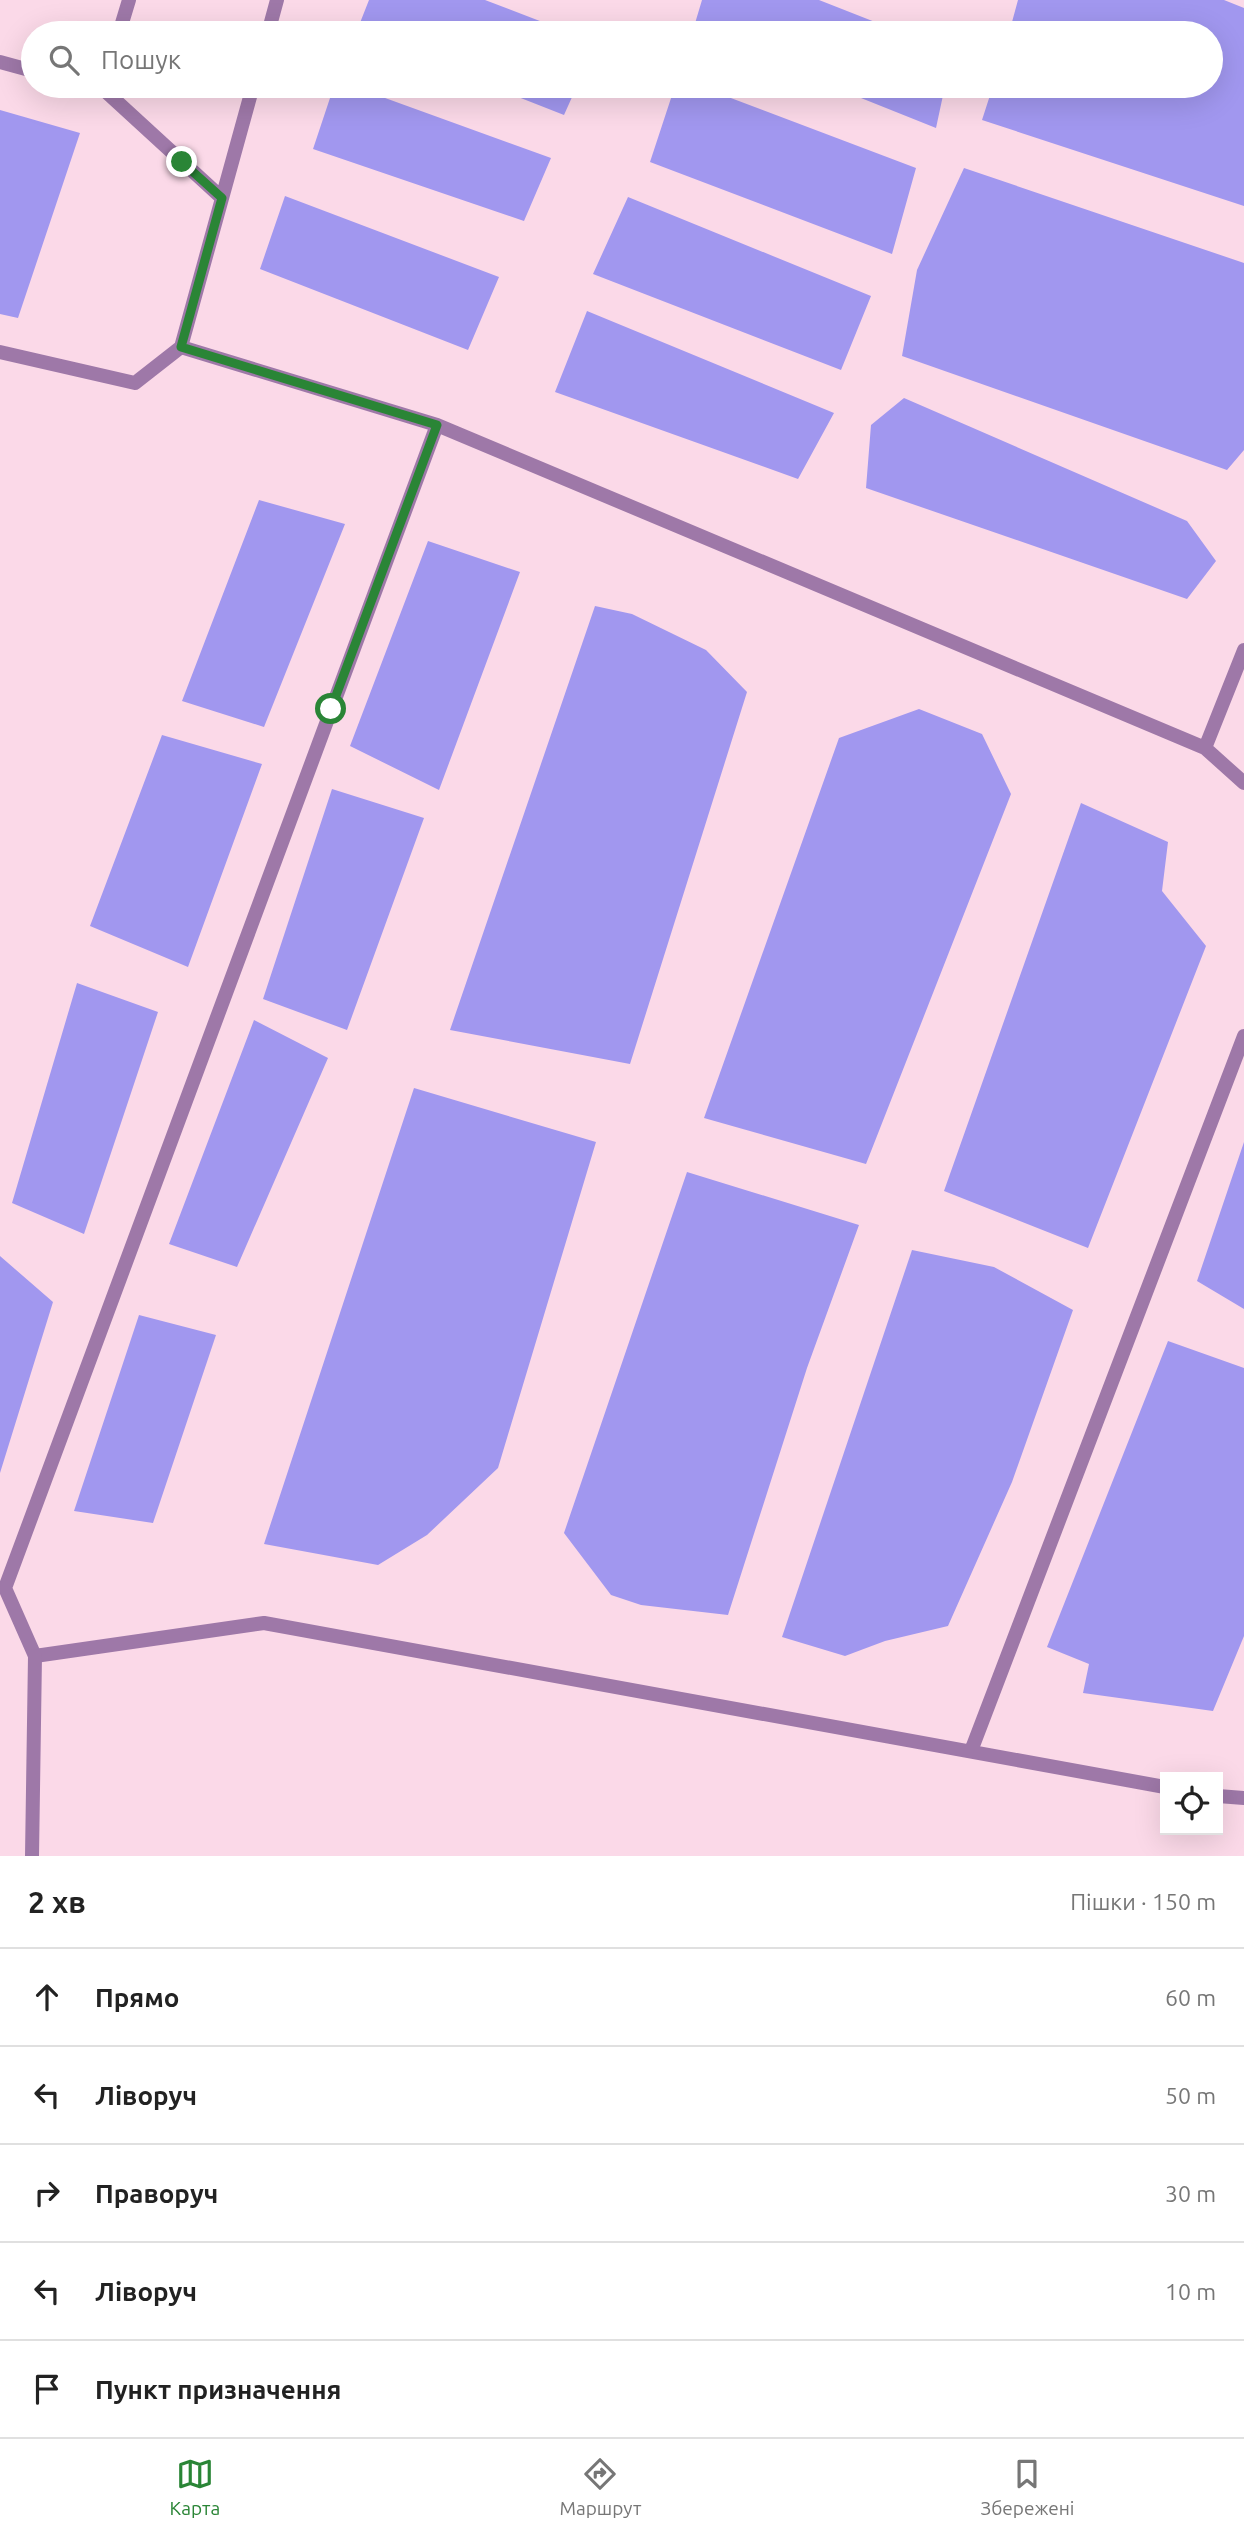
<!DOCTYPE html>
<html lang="uk">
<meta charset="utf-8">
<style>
body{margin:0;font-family:Ubuntu,sans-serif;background:#f6f6f6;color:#222}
.controls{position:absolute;right:21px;bottom:21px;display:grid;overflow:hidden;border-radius:0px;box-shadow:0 7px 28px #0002}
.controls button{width:63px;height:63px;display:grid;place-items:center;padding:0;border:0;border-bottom:2px solid #e0e0e0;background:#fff;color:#222;font:35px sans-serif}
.stop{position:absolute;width:21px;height:21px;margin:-16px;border:5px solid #2a8536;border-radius:50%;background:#fff}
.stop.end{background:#2a8536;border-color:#fff;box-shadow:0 2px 7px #0008}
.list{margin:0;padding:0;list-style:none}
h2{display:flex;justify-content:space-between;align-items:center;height:91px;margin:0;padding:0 28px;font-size:30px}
h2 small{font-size:23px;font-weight:400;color:#767676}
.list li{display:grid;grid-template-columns:46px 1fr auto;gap:21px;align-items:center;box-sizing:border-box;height:98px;padding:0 28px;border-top:2px solid #e0e0e0}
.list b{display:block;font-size:26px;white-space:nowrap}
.list em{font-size:23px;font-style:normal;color:#767676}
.icon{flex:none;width:38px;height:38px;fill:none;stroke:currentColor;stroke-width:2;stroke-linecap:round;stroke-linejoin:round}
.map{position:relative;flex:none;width:1244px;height:1856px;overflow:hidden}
.search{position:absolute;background:#fff;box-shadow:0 7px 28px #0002;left:21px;right:21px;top:21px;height:77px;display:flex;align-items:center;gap:18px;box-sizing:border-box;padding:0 24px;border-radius:38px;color:#767676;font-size:26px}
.sheet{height:581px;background:#fff}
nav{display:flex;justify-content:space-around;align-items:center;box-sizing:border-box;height:98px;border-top:2px solid #e0e0e0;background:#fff;font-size:19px;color:#767676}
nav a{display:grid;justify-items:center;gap:4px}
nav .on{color:#2a8536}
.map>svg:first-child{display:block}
</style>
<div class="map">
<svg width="1244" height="1856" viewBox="0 0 1244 1856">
<rect width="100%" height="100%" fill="#fbd9e8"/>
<!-- water -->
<path fill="#a197ef" d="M369 0H485L571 33H356Z
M702 0H819L903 33H700L693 30Z
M1018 0H1224L1244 8V206L982 120 993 86H1211V33H1009Z
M334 86H352L551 158 524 221 313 149Z
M490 86H577L564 115Z
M675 86H699L916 168 892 254 650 162Z
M831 86H945L936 128Z
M0 110 80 133 18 318 0 314Z
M964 168 1244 263V450L1227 470 902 356 917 270Z
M285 196 499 277 468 350 260 269Z
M628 197 871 296 841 370 593 274Z
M587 311 834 413 798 479 555 392Z
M904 398 1187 521 1216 561 1187 599 866 488 871 425Z
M259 500 345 524 264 727 182 701Z
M428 541 520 572 439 790 350 746Z
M595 606 632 614 706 650 747 692 630 1064 450 1030Z
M919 709 982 734 1011 794 866 1164 704 1118 839 738Z
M162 735 262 764 188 967 90 926Z
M332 789 424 818 347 1030 263 999Z
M1081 803 1168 842 1162 891 1206 946 1088 1248 944 1191Z
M77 983 158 1012 84 1234 12 1203Z
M254 1020 328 1058 237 1267 169 1244Z
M414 1088 596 1142 498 1468 427 1535 378 1565 264 1544Z
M1244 1142V1309L1197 1281Z
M687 1172 859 1225 807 1368 728 1615 641 1605 611 1595 564 1533Z
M912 1250 994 1267 1073 1310 1012 1482 948 1626 885 1641 845 1656 782 1637Z
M0 1256 53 1302 0 1473Z
M139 1315 216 1335 153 1523 74 1511Z
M1168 1341 1244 1368V1636L1213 1711 1083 1693 1089 1664 1047 1647Z"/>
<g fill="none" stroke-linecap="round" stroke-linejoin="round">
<!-- lane -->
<path stroke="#9e78a8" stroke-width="14" d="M119 33 129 0
M268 33 277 0
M0 62 33 71
M93 86 102 88 222 198
M181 347 437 425 1205 748 1244 783
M0 352 135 383 181 347 253 86
M437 425 5 1588 35 1656 264 1623 1165 1787
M1205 748 1244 650
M971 1751 1244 1036
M1218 1796 1244 1798"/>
<!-- street -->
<path stroke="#9e78a8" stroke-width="14" d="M32 1856 35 1656"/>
</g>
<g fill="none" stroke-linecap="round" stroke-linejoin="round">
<!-- route -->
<path stroke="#2a8536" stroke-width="9" d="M182 162 222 198 181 347 437 425 331 709"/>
</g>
</svg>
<div class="controls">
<button><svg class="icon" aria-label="locate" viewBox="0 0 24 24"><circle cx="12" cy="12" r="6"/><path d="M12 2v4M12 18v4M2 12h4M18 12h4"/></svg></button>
</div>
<div class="stop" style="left:331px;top:709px"></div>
<div class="stop end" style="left:182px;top:162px"></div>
<div class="search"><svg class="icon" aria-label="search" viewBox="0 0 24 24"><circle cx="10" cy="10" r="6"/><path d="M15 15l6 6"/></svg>Пошук</div>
</div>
<section class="sheet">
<h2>2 хв<small>Пішки · 150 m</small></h2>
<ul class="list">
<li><svg class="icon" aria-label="ahead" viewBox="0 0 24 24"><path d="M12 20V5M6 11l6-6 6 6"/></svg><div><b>Прямо</b></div><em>60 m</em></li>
<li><svg class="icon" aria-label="left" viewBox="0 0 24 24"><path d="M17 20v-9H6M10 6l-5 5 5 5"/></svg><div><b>Ліворуч</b></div><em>50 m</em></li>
<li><svg class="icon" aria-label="right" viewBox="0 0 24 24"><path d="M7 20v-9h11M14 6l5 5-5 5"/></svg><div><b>Праворуч</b></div><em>30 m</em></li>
<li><svg class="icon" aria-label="left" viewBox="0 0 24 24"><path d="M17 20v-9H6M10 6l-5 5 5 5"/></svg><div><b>Ліворуч</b></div><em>10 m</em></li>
<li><svg class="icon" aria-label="arrive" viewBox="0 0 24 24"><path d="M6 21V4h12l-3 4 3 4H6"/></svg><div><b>Пункт призначення</b></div></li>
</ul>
</section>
<nav>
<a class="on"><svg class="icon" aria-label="map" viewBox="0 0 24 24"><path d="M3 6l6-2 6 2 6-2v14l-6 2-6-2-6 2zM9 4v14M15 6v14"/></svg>Карта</a>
<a><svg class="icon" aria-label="directions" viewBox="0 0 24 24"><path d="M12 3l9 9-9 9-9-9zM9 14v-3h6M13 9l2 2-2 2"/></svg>Маршрут</a>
<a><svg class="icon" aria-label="saved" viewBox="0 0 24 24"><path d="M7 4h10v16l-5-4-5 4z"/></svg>Збережені</a>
</nav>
